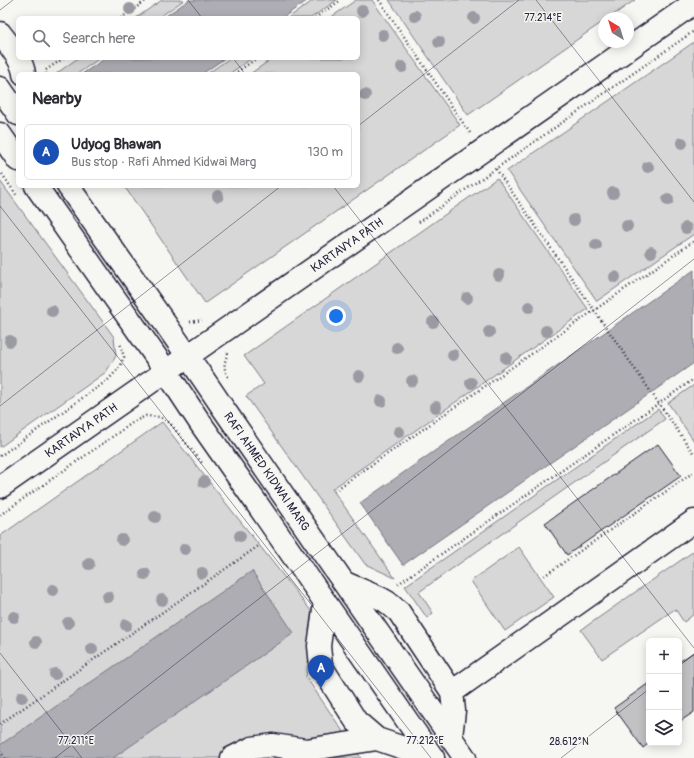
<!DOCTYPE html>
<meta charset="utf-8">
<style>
body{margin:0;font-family:Pangolin,sans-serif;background:#f7f7f7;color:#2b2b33}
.controls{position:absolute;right:12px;bottom:12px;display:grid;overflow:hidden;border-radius:6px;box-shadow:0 2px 10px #0003}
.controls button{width:36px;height:36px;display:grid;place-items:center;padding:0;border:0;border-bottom:1px solid #e1e1e2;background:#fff;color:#2b2b33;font:20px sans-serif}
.compass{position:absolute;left:598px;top:12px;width:36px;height:36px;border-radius:50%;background:#fff;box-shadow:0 2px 10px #0003;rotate:322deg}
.you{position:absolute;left:336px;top:316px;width:14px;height:14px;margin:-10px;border:3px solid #fff;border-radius:50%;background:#1a73e8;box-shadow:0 0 0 6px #1a73e833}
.badge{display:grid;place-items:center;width:26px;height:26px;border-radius:50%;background:#22223b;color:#fff;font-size:13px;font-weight:700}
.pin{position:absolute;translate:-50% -33px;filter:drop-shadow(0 1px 2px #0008)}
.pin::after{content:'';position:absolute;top:21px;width:14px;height:12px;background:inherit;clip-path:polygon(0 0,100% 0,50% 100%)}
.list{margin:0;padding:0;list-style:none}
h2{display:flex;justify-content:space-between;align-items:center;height:52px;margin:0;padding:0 16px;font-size:17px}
h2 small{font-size:13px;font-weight:400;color:#7c7c81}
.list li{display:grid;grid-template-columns:26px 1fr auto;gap:12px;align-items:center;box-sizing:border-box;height:56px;margin:0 8px 8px;padding:0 8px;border:1px solid #e1e1e2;border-radius:6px}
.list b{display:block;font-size:15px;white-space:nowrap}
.list p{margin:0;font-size:13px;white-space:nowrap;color:#7c7c81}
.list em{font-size:13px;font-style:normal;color:#7c7c81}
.icon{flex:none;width:22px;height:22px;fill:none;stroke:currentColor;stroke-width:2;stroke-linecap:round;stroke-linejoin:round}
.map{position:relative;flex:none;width:694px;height:758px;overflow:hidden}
.search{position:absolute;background:#fff;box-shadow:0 2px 10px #0003;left:16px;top:16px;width:344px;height:44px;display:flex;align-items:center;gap:10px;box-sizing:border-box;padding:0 14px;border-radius:6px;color:#7c7c81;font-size:15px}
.panel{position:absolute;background:#fff;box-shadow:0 2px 10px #0003;left:16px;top:72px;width:344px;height:116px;border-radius:6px}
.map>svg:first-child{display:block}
</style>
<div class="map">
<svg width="694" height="758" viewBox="0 0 694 758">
<rect width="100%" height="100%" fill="#f6f6f2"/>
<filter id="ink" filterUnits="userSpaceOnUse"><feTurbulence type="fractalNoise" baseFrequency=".025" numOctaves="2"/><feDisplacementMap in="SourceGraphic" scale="8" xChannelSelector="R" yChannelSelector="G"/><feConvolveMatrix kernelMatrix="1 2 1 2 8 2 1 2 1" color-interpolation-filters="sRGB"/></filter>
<g filter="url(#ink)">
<!-- green -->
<path fill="#d7d7d7" stroke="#7c7c89" d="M162 0H184L158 18H136Z
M314 0H337L311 18H288Z
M356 0H372L460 125 205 303 124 186H358V74H250L273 58H358V18H330Z
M389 0H635L609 18H604V21L468 115Z
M694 42V234L597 301 507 171Z
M78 58H100L77 74H58L57 73Z
M230 58H252L229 74H207Z
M497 178 588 309 332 489 395 578 365 564 246 396 264 384 244 356Z
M0 181 114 337 116 356 106 372 0 447Z
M694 385V441L668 403Z
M658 409 665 419 419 592 433 613 427 618 405 586Z
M162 422 315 616 306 677 361 758H0V536Z
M519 547 554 597 505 631 471 581Z
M694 551V614L684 622 675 609 602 659 581 630Z"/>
<!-- water -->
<path fill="#adadb3" stroke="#757583" d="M189 0H308L282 18H163Z
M106 58H225L202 74H82Z
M694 270V363L403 565 360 503Z
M252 571 294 633 113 758H0V745Z"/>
<!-- building -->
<path fill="#c2c2c4" stroke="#22223b" d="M658 444 681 476 567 555 545 523Z
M694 652V712L679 722V662Z
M649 683V743L643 748 614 708Z"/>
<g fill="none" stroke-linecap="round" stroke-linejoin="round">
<defs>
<path id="minor" d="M0 33C8 44 23 60 24 74
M345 583 380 598 387 602 399 612 452 692 454 711 451 737
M325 602 319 646 321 666 356 721 377 739 433 758
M452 692 694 521
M232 758 252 748 273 745 306 750 377 739"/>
<g id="major">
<path d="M0 88 18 114"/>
<path d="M0 134 18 160"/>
<path d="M36 186 166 371 201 424 255 501 433 758"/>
<path id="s1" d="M68 186C120 260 173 333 223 408L465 758"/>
<path id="s2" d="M0 487 694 3"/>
</g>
</defs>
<!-- minor casing -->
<use href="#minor" stroke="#22223b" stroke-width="25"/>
<!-- major casing -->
<use href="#major" stroke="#22223b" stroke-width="25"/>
<!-- path -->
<path stroke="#22223b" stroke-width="2.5" stroke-dasharray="1 3" stroke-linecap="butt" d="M379 0 470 133
M121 18 147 0
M315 18 341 0
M46 74V70L64 58
M234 74 257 58
M496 169 694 454
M2 174 17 196
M419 222 694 31
M190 322 202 320
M228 353C224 363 223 367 228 377
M0 456 108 380 119 368 124 357 120 343
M334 491 694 241
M0 515 135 421 146 416 160 417 170 423 202 463
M544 576 694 472
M398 584 694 379
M0 724 260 545
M0 751 5 758"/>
<!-- minor -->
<use href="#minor" stroke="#f6f6f2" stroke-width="22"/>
<!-- major -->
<use href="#major" stroke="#f6f6f2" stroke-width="22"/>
</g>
<!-- trees -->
<g fill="#9a9aa3">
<circle cx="130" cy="9" r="6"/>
<circle cx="362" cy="11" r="6"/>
<circle cx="415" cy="16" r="6"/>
<circle cx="474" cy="18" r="6"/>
<circle cx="383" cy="35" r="6"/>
<circle cx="439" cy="42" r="6"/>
<circle cx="402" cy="67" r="6"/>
<circle cx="365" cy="95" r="6"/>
<circle cx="682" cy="143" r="6"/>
<circle cx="648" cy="167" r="6"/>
<circle cx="613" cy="193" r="6"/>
<circle cx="218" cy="196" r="6"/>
<circle cx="668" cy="200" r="6"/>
<circle cx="574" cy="220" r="6"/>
<circle cx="627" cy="226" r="6"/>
<circle cx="686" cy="228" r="6"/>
<circle cx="596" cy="245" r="6"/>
<circle cx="651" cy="252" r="6"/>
<circle cx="499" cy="275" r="6"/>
<circle cx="615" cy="277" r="6"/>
<circle cx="467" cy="298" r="6"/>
<circle cx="529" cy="307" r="6"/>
<circle cx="52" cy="311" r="6"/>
<circle cx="433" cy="322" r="6"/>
<circle cx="546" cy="331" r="6"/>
<circle cx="489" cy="332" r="6"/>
<circle cx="10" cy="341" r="6"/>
<circle cx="397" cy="348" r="6"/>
<circle cx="453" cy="355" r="6"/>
<circle cx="506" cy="358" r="6"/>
<circle cx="359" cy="376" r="6"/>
<circle cx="412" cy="381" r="6"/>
<circle cx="471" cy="383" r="6"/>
<circle cx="381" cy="401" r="6"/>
<circle cx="436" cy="407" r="6"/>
<circle cx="399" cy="432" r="6"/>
<circle cx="204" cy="482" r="6"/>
<circle cx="155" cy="517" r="6"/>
<circle cx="240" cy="536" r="6"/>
<circle cx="122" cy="540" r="6"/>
<circle cx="185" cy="549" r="6"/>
<circle cx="89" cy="564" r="6"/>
<circle cx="202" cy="573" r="6"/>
<circle cx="145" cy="574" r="6"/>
<circle cx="53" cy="590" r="6"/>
<circle cx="108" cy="597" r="6"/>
<circle cx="162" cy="600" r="6"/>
<circle cx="14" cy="617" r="6"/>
<circle cx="68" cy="623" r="6"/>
<circle cx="126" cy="625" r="6"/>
<circle cx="36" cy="642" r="6"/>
<circle cx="92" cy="649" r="6"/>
<circle cx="55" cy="674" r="6"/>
<circle cx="22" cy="697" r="6"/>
</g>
</g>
<!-- ticks -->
<path fill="none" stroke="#22223b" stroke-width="1" stroke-opacity="0.45" d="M188 0 202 18M536 0 694 202M0 10 13 0M233 58 245 74M358 126 519 0M333 186 694 648M0 206 431 758M0 406 281 186M0 653 82 758M679 666 694 654M55 758 694 259M561 758 649 689"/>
<g text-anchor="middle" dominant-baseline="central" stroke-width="3" stroke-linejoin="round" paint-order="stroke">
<!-- street labels -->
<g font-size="12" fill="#22223b" stroke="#f6f6f2">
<text stroke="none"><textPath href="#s2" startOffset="423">KARTAVYA PATH</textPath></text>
<text stroke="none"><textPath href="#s2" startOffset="99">KARTAVYA PATH</textPath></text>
<text stroke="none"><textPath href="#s1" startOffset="348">RAFI AHMED KIDWAI MARG</textPath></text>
</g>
</g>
<g font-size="10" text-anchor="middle" fill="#22223b" stroke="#f6f6f2" stroke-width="3" stroke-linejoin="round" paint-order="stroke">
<text x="543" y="21">77.214°E</text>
<text x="76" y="744">77.211°E</text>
<text x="425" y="744">77.212°E</text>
<text x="569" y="745">28.612°N</text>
</g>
</svg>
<div class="controls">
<button>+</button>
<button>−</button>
<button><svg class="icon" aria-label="layers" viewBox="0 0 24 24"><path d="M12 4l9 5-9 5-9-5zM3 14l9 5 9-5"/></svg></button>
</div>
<svg class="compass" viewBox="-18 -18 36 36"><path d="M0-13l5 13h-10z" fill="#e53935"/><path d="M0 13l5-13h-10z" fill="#7c7c81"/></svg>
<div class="you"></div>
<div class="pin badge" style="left:321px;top:688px;background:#1a4fb4">A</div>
<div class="search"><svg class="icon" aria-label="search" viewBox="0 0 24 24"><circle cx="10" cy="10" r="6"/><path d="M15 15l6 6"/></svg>Search here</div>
<section class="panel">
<h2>Nearby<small></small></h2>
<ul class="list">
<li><span class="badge" style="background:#1a4fb4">A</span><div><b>Udyog Bhawan</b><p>Bus stop · Rafi Ahmed Kidwai Marg</p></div><em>130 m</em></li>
</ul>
</section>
</div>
